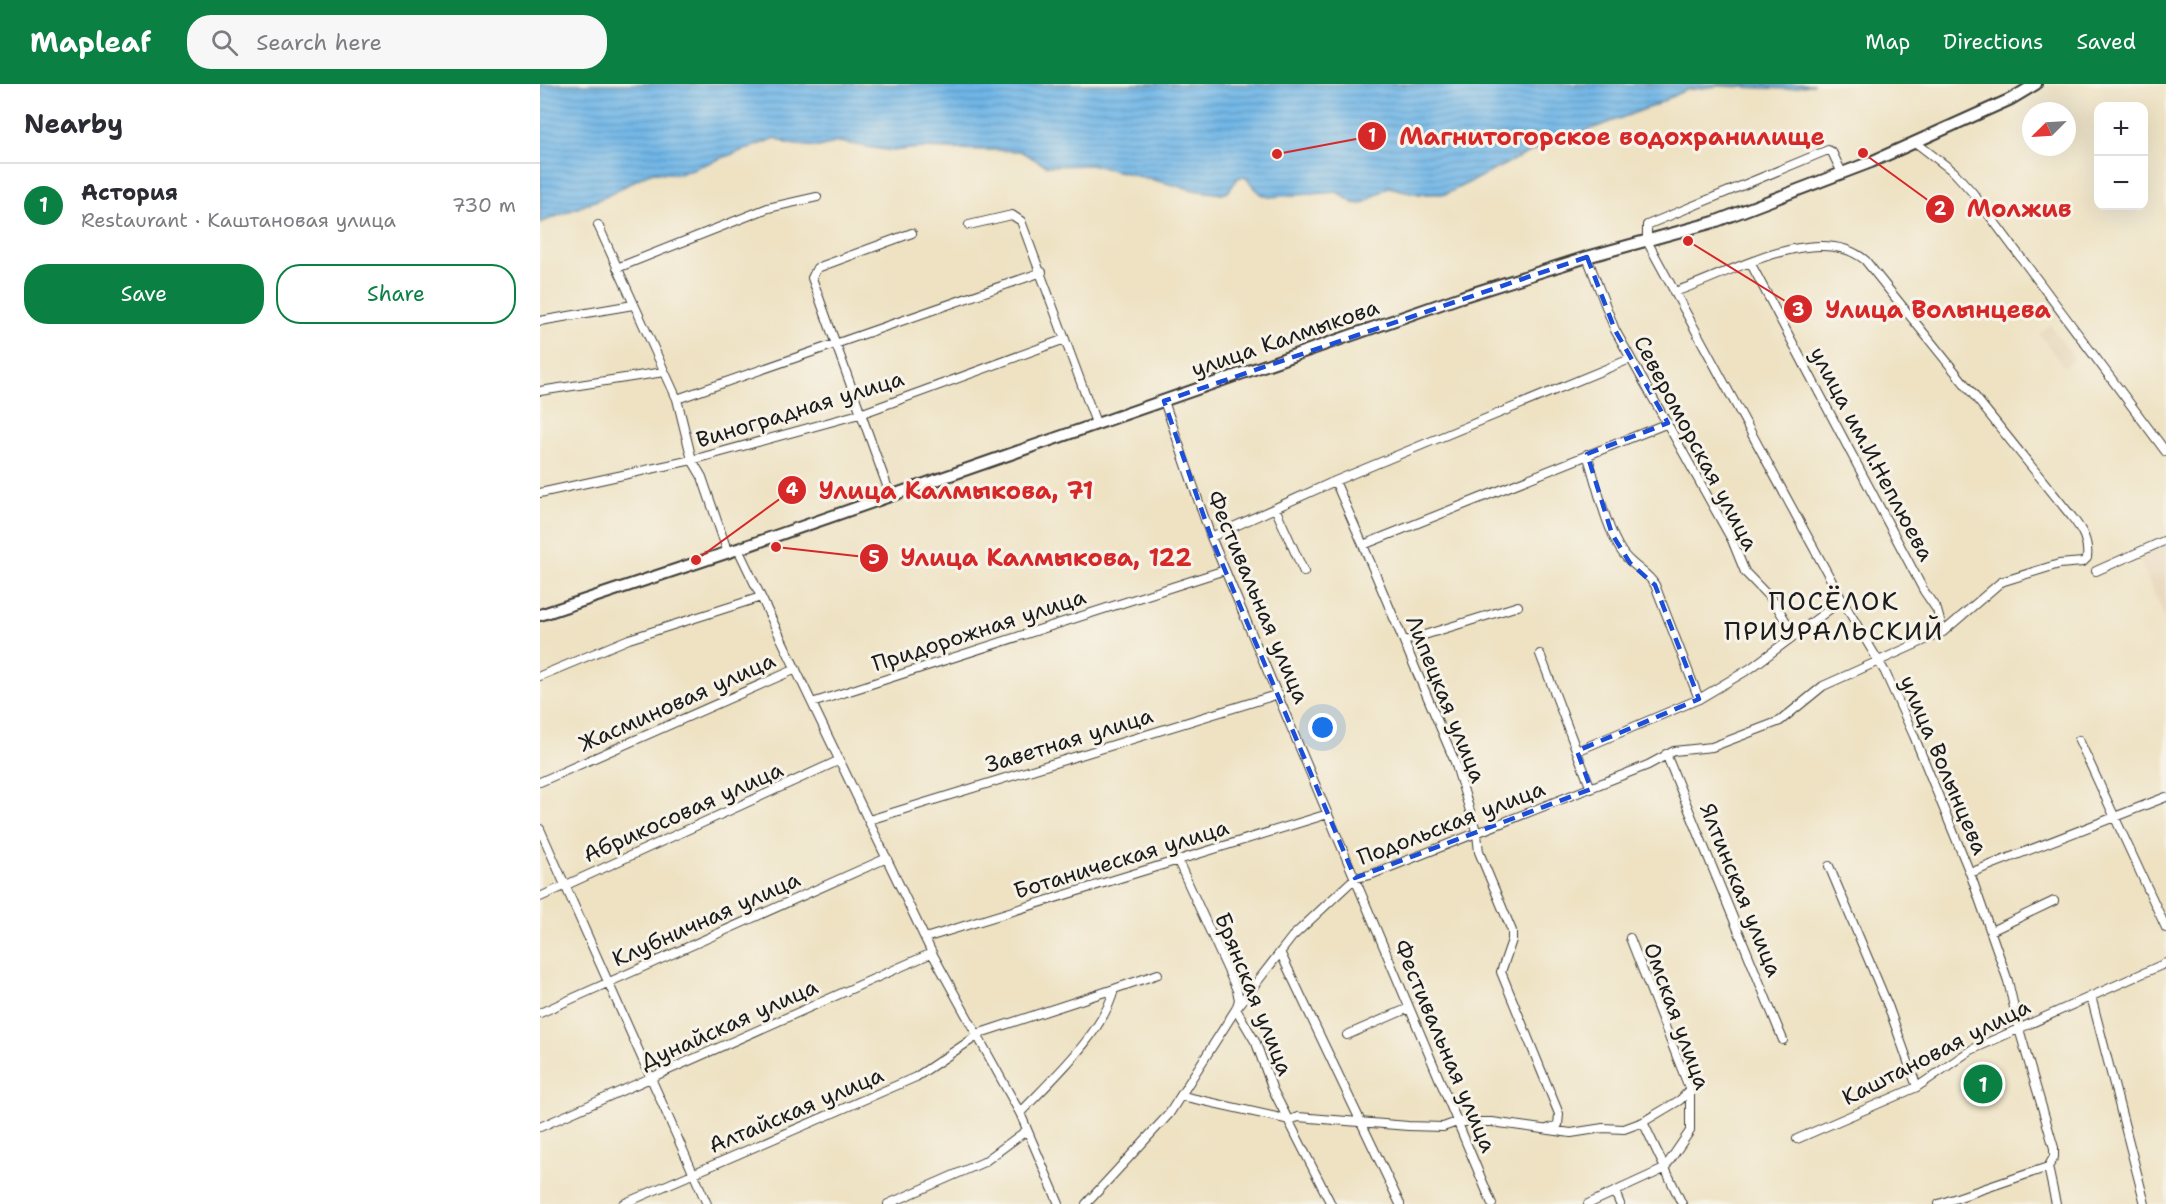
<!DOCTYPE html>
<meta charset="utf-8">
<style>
body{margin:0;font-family:"Shantell Sans",sans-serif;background:#f7f7f7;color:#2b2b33}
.controls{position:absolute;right:18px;top:18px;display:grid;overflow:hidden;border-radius:12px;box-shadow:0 6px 24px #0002}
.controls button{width:54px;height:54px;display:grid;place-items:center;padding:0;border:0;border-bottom:2px solid #e1e1e2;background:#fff;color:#2b2b33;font:30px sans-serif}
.compass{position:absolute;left:1482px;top:18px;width:54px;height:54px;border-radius:50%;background:#fff;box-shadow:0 6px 24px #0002;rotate:246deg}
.you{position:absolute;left:783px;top:644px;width:21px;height:21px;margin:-15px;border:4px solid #fff;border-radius:50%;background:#1a73e8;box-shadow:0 0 0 9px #1a73e833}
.badge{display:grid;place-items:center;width:39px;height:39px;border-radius:50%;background:#0b8043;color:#fff;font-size:20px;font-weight:700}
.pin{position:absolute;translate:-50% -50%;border:3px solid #fff;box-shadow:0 2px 6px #0006}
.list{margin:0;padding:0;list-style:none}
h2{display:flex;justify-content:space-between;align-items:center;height:78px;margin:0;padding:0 24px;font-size:26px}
h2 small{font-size:20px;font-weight:400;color:#7c7c81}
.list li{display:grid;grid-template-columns:39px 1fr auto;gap:18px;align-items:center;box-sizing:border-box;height:84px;padding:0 24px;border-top:2px solid #e1e1e2}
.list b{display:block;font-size:22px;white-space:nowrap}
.list p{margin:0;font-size:20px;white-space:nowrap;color:#7c7c81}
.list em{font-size:20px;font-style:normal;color:#7c7c81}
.actions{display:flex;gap:12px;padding:18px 24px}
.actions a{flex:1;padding:14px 0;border:2px solid #0b8043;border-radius:24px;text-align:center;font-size:21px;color:#0b8043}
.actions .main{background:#0b8043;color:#fff}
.icon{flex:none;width:33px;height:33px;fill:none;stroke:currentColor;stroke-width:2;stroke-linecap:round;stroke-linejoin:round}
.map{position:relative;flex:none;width:1626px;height:1120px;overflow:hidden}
header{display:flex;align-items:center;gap:36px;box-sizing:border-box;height:84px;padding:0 30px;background:#0b8043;color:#fff}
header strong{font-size:28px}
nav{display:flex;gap:33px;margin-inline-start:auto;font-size:21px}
.search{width:420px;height:54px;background:#f7f7f7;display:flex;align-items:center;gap:15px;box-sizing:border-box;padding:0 21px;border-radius:24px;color:#7c7c81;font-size:22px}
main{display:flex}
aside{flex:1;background:#fff}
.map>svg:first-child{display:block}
</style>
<header>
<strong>Mapleaf</strong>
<div class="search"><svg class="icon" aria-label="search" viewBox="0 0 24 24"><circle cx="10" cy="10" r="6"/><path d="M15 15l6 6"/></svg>Search here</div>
<nav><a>Map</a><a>Directions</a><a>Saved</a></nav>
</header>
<main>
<aside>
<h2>Nearby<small></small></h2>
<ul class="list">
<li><span class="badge">1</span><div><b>Астория</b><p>Restaurant · Каштановая улица</p></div><em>730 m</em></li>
</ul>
<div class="actions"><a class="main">Save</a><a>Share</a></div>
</aside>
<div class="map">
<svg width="1626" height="1120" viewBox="0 0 1626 1120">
<defs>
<pattern id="water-rules" width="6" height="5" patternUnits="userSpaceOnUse" patternTransform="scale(1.5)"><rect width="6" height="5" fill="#70b6e7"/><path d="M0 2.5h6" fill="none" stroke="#5b93ba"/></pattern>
</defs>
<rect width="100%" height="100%" fill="#f7f3e8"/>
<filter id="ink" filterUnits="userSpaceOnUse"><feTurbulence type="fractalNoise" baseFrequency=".0167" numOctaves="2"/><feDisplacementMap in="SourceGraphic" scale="12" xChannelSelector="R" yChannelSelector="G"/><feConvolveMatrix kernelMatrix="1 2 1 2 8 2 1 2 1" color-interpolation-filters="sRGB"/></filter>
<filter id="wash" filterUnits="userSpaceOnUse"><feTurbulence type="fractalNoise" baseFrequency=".008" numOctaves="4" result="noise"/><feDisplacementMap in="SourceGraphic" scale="24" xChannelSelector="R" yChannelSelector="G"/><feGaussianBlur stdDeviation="1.35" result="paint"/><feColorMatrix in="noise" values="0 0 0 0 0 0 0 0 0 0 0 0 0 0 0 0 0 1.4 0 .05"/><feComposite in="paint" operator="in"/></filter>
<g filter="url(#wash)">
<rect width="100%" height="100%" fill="#eee2c3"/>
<!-- built -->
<path fill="#e6d4b7" d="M1510 241 1535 275 1524 283 1499 250Z
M1626 459V536L1597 471Z"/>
<!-- water -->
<path fill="url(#water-rules)" stroke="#466982" stroke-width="1.5" d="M0 0H1274L1247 5 1178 2 1145 6 1113 22 992 67 906 110H880L848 103 822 120 813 119 797 108 729 113 721 110 704 92 698 94 688 108 682 110 654 106 553 81 507 82 480 67 380 64 352 67 299 58 278 63 249 60 236 54 139 90 114 88 105 91 65 113 0 139Z"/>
</g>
<g filter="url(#ink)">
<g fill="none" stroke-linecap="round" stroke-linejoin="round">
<defs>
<path id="street" d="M1375 58 1414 88 1432 108 1626 368
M1302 89 1292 68 1288 66 1107 141V157L1302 516 1345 588 1374 652 1430 789 1468 897 1479 945 1514 1064V1073L1508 1083 1516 1120
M58 141 137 315 152 376 162 393 188 469
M429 141 472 131 481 137 556 339
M1047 173 1075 246 1192 456 1205 488 1235 519 1253 550
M77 184 228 124 277 113
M1134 208C1185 192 1277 136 1325 176L1532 433C1542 446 1549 457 1547 474L1543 478 1519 480 1461 498 1403 548
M0 237 93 221
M0 307 124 288
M137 315 502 188
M624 317 671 453 952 1120
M1047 370C1057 401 1065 442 1082 468 1092 483 1107 487 1115 501L1159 615
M795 397 823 461 1128 339
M0 409 152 376 323 329 525 255
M350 410 272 194 277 184 372 149
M735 424 764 488
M671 453 795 397 1090 275
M823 461 915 678 937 750 939 768 972 847V856L961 888 1019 1030 1018 1041 1007 1045
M198 465 392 869 480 1029 519 1120
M1556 487 1626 456
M865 557 978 522
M1000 570 1051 705
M0 592 89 555 221 513
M272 619 685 486
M1539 656 1626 844
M1037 667 1159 615 1211 584 1302 516
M1126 670 1243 956
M0 698 256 585
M329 736 739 610
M0 745 167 1120
M638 777 697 906 699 916 696 925 716 959 733 1006 791 1120
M1289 782 1349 924 1377 1003
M1430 789 1626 713
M0 813 300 676
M1451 847 1514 817
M385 854 788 730
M740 868 860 1120
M574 905 618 890
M1551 912 1605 1120
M0 929 347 774
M807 951 869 924
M642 1012 750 1036 758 1033 868 1042 903 1043 917 1038H952L1031 1049 1063 1044 1084 1045 1103 1038 1140 1016 1150 1006
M1103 1038 1142 1120
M0 1043 392 869
M1257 1055 1377 1003 1431 966 1626 879
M1075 1108 1080 1120
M83 1120 376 993 443 948 574 905C564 949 510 997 480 1029
M348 1120 444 1078 487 1046
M546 1120 629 1030 696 925 752 853 815 794 830 791 1108 681 1134 667 1172 663 1240 637 1283 602 1403 548 1397 526 1384 507 1211 180
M1048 1120 1124 1085 1150 1047V1006L1090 854
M1399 1120 1508 1083"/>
<path id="secondary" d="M0 531 198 465 921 213 1047 173 1174 138 1331 78 1471 15 1496 0"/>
</defs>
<!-- street casing -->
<use href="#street" stroke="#3c3a35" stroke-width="10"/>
<!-- secondary casing -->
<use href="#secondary" stroke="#3c3a35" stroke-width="14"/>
<!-- street -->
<use href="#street" stroke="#fff" stroke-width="8"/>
<!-- secondary -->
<use href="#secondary" stroke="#fff" stroke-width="10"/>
</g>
</g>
<!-- marked area -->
<path fill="none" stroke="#1d4ed8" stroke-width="4.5" stroke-dasharray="12 8" stroke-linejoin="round" d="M1047 173 1075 246 1128 339 1047 370 1072 450 1090 479 1115 501 1159 615 1037 667 1051 705 815 794 671 453 624 317Z"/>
<g text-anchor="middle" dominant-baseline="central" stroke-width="6" stroke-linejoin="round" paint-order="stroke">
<!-- street labels -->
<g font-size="22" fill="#1c1c1c" stroke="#f7f3e8">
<text transform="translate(745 254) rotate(-19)">улица Калмыкова</text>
<text transform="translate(260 325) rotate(-17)">Виноградная улица</text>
<text transform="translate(1156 359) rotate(62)">Североморская улица</text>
<text transform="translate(1332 370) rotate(62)">улица им.И.Неплюева</text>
<text transform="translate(718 513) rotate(67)">Фестивальная улица</text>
<text transform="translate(439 546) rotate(-18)">Придорожная улица</text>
<text transform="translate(906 615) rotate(68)">Липецкая улица</text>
<text transform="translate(137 618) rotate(-24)">Жасминовая улица</text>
<text transform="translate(529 656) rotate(-17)">Заветная улица</text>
<text transform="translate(1404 681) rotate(67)">улица Волынцева</text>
<text transform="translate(143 728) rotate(-24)">Абрикосовая улица</text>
<text transform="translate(911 739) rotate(-21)">Подольская улица</text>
<text transform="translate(581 775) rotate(-17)">Ботаническая улица</text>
<text transform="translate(1201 806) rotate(68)">Ялтинская улица</text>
<text transform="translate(166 835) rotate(-24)">Клубничная улица</text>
<text transform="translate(714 910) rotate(68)">Брянская улица</text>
<text transform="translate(1137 932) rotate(70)">Омская улица</text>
<text transform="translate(189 940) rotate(-24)">Дунайская улица</text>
<text transform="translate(905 962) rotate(67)">Фестивальная улица</text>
<text transform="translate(1396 968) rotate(-27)">Каштановая улица</text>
<text transform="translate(256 1026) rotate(-23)">Алтайская улица</text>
</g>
<!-- quarter labels -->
<g font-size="26" letter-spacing="1.5" fill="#1c1c1c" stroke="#f7f3e8">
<text x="1294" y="516">ПОСЁЛОК<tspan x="1294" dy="30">ПРИУРАЛЬСКИЙ</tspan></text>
</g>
</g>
<!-- callouts -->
<path fill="none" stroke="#d62828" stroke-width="2" d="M737 70L832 52M1323 69L1400 125M1148 157L1258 225M156 476L252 406M236 463L334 474"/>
<g fill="#d62828" stroke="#f7f3e8" stroke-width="2">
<circle cx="737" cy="70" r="6"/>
<circle cx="1323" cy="69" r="6"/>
<circle cx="1148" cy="157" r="6"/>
<circle cx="156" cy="476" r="6"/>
<circle cx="236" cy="463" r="6"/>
<circle cx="832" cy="52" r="15"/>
<circle cx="1400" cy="125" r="15"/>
<circle cx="1258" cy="225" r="15"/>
<circle cx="252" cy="406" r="15"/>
<circle cx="334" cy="474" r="15"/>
</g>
<g font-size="18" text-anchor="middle" font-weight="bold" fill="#fff">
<text x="832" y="58">1</text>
<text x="1400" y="131">2</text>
<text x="1258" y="232">3</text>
<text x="252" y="412">4</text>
<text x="334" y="480">5</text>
</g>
<g font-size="24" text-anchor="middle" font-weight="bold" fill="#d62828" stroke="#f7f3e8" stroke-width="6" stroke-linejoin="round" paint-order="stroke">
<text x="1072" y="61">Магнитогорское водохранилище</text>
<text x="1479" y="133">Молжив</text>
<text x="1398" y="234">Улица Волынцева</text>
<text x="416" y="415">Улица Калмыкова, 71</text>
<text x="506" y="482">Улица Калмыкова, 122</text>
</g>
</svg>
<div class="controls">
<button>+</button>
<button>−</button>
</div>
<svg class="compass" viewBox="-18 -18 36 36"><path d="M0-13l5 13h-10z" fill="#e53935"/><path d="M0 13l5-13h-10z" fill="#7c7c81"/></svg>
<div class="you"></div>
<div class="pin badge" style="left:1443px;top:1000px">1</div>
</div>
</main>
